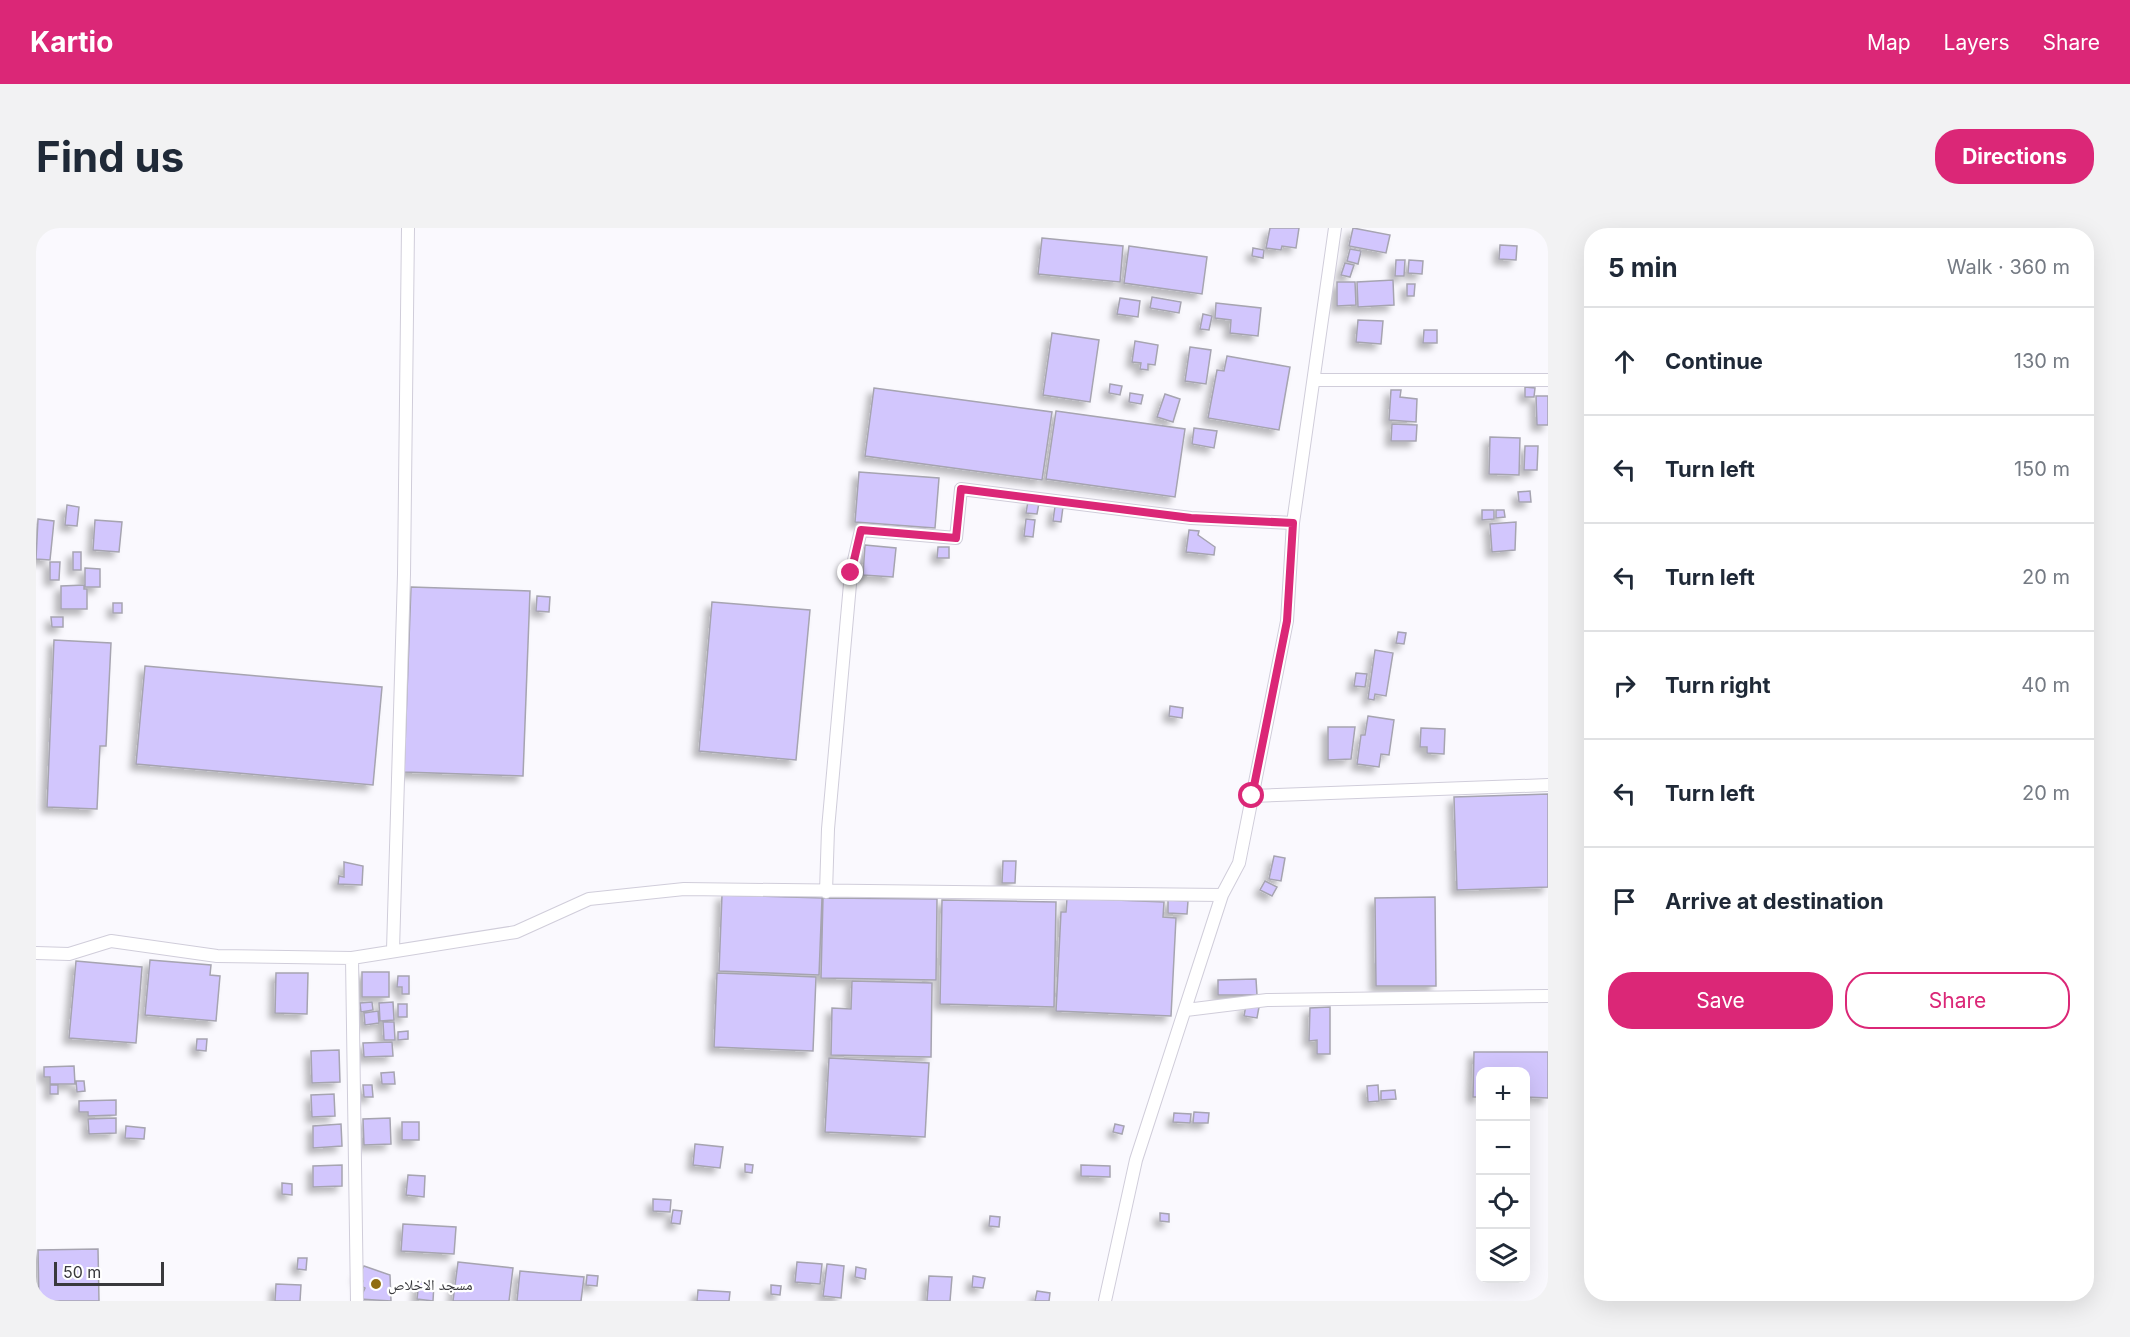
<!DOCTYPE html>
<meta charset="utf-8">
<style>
body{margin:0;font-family:Inter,"Noto Naskh Arabic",sans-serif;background:#f2f2f3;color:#1f2937}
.controls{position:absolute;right:18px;bottom:18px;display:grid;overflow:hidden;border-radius:12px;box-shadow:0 6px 24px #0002}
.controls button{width:54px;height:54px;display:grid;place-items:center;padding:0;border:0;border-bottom:2px solid #e0e1e3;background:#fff;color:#1f2937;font:30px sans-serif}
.scale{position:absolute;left:18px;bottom:15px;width:110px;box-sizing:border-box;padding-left:6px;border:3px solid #39393d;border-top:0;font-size:16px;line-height:21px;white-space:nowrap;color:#39393d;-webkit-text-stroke:4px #fff;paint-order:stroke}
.stop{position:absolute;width:18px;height:18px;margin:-14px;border:4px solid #db2777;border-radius:50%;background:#fff}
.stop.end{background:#db2777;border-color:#fff;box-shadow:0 2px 6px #0008}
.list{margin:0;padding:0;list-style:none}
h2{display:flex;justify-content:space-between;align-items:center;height:78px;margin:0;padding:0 24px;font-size:26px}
h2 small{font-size:20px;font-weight:400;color:#747a83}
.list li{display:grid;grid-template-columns:39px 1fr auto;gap:18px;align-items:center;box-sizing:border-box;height:108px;padding:0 24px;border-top:2px solid #e0e1e3}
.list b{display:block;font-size:22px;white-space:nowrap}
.list em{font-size:20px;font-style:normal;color:#747a83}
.actions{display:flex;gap:12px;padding:18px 24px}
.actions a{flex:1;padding:14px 0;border:2px solid #db2777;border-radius:24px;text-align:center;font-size:21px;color:#db2777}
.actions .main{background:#db2777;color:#fff}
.icon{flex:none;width:33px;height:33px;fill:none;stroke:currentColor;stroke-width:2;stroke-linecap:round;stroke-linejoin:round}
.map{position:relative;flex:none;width:1512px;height:1073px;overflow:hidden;border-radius:24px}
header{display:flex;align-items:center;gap:36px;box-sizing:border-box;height:84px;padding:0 30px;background:#db2777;color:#fff}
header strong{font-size:28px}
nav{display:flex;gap:33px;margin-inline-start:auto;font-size:21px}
.intro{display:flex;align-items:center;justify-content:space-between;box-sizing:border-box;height:144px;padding:0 36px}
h1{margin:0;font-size:42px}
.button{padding:15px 27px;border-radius:24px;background:#db2777;color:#fff;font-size:21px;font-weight:700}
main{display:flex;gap:36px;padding:0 36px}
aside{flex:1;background:#fff;border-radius:24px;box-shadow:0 6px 24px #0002}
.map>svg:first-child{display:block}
</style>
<header>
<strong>Kartio</strong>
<nav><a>Map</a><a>Layers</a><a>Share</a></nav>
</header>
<div class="intro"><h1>Find us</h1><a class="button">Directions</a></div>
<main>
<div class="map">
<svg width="1512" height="1073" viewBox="0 0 1512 1073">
<defs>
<filter id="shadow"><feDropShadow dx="-5.5" dy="5.5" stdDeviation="3" flood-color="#0004"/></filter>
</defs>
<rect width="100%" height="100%" fill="#faf9fe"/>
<!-- building -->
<path fill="#d2c6fd" stroke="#a6a4b0" stroke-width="1.5" filter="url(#shadow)" d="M1234 0H1263L1260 20 1246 18 1245 22 1230 20Z
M1317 0 1354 7 1350 25 1313 18Z
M1006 10 1087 18 1084 54 1002 46Z
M1464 17 1481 18 1480 32 1463 31Z
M1093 18 1171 29 1166 66 1088 55Z
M1217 20 1228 22 1227 30 1216 28Z
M1314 21 1325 23 1322 36 1311 33Z
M1360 32H1369L1368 48H1359Z
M1373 32 1387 33 1386 46 1372 45Z
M1309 35 1318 37 1314 49 1305 47Z
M1357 52 1358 77 1322 79 1321 54Z
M1301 54H1319L1320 77 1301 78Z
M1371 56H1379L1378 68H1371Z
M1116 69 1145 74 1143 85 1114 80Z
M1084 70 1104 73 1102 89 1081 86Z
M1180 75 1225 80 1222 108 1194 105 1195 92 1179 90Z
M1167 86 1176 88 1173 102 1164 101Z
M1322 92 1347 93 1345 116 1320 114Z
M1388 102H1401V115H1387Z
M1016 105 1063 112 1054 174 1007 167Z
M1099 113 1122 117 1119 137 1112 136V142L1104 141 1105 135 1096 134Z
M1154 119 1175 122 1170 156 1149 153Z
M1191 128 1254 139 1243 202 1172 190 1181 142 1188 143Z
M1074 156 1086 158 1084 167 1073 165Z
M1489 159 1499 160 1498 169H1489Z
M838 160 1016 184 1006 252 829 228Z
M1355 162H1365L1364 169 1381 171 1380 194 1353 192Z
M1094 165 1107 167 1105 176 1093 174Z
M1129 166 1144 171 1137 194 1121 189Z
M1500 168H1512V197H1501Z
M1020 183 1149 201 1139 269 1010 251Z
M1356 196 1381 197 1380 213H1355Z
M1158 200 1181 203 1178 220 1156 216Z
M1454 209 1484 210 1483 247 1453 246Z
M1489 218H1502L1501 242H1488Z
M823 244 903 250 899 300 819 294Z
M1494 263 1495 274H1483L1482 264Z
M992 273 1003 275 1001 286 990 285Z
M31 277 43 279 41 298 29 297Z
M1019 278 1027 279 1025 294 1017 293Z
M1446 282H1458V291L1446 292Z
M1460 282H1468L1469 289 1460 290Z
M2 291 18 293 14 332 0 331Z
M990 291 999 292 997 309 988 308Z
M59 292 86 294 83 324 57 322Z
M1480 294 1479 322 1456 324 1454 296Z
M1153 302 1163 303 1162 307 1179 319 1178 327 1150 324Z
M829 317 860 320 857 349 827 347Z
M902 319H913V330H901Z
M37 324H45V342H37Z
M14 334H24L23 352H14Z
M49 340 64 341V359H49Z
M48 357V361H51V381H25V358Z
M375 359 494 363 487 548 368 544Z
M501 368 514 369 513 384 500 383Z
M676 374 774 382 760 532 663 523Z
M77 375H86V385H77Z
M15 389H27V399H16Z
M1362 404 1370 405 1368 416 1360 415Z
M18 412 75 415 70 518H64L61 581 11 579Z
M1339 422 1357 425 1350 468 1339 466 1338 472 1332 471Z
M109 438 346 459 337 557 100 536Z
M1320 445 1331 446 1329 459 1318 458Z
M1134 478 1147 480 1146 490 1133 488Z
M1332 488 1358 492 1353 527 1345 526 1343 539 1321 536 1325 507H1329Z
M1292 499H1319L1315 531 1292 532Z
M1385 500 1409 501 1408 526 1391 525V519H1384Z
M1512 566V659L1421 662 1418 569Z
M1238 628 1249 630 1245 653 1233 651Z
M967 633H980L979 655H966Z
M308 634 327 638 326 657 302 656 303 648 308 649Z
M1229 653 1241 659 1236 668 1224 662Z
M686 667 786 670 783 747 683 743Z
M1399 669 1400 758H1340L1339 670Z
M787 670 901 671 900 752 785 750Z
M1031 670 1128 674 1127 689 1140 690 1135 788 1020 783 1025 684H1030Z
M906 672 1020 674 1018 779 904 776Z
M1132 672 1152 673 1151 686 1132 685Z
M114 732 175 737 174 747 184 748 180 793 109 787Z
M40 733 106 739 100 815 33 810Z
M326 744H353V769H326Z
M240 745H272L271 786 239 785Z
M681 745 780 749 777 823 678 819Z
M362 748H373V766H366V759H361Z
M1220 751 1221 767H1182V752Z
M816 753 896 755 895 829 795 827 796 780 815 781Z
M336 774 337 782 325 784 324 775Z
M357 774 358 792 344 793 343 775Z
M362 776H371V789H362Z
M1210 777 1223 779 1221 790 1208 788Z
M1294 779V826H1281V812L1273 813 1274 780Z
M342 783 343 795 329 797 328 785Z
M347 794H358L359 812H348Z
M372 803V811L362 812V804Z
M161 811H171L170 823 160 822Z
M356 814 357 828 328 829 327 815Z
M303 822 304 854 276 855 275 823Z
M1438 824H1512V870L1490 869V844H1444V869H1437Z
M793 830 893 835 889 909 789 904Z
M38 838 39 856H14V849H8V839Z
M358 844 359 856H346L345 845Z
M40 853H48L49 863 41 864Z
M14 857H22V866H14Z
M327 857H336L337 869H328Z
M1342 857 1343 873 1332 874 1331 858Z
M1359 862 1360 871 1345 872V863Z
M298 866 299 888 276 889 275 867Z
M80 872V887L52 888V884H43V873Z
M1158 884 1173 885 1172 895H1157Z
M1138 885 1155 886 1154 895 1137 894Z
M80 890V905L53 906 52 891Z
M354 890 355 916 328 917 327 891Z
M366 894H383V912H366Z
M305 896 306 918 277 920V898Z
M1079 896 1088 898 1086 906 1077 904Z
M90 898 109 900 108 911 89 910Z
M659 916 687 919 684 940 657 937Z
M709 936 717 937 716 945 709 944Z
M306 937V958L277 959V938Z
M1045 937 1074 938V949L1045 948Z
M372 947 389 948 388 969 370 967Z
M246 955 256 956V967L246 966Z
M617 971 635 972 634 984 617 983Z
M637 982 646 983 644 996 635 995Z
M1124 985 1133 986V994L1124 993Z
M954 988 964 989 963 999 953 998Z
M367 996 420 999 418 1026 365 1023Z
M62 1021 63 1073H3L2 1022Z
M262 1030H271L270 1042 261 1041Z
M422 1034 477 1040 473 1073H417Z
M761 1034 786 1036 784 1056 759 1054Z
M791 1036 808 1038 805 1070 787 1068Z
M328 1038 354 1047 355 1073 324 1071 329 1060 325 1058 327 1053 322 1049Z
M820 1039 830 1041 829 1051 819 1049Z
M484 1043 548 1049 545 1073H481Z
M551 1047 562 1048 561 1058 550 1057Z
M893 1048 916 1049 914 1073H891Z
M937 1048 949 1050 947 1060 936 1059Z
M383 1054 398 1055 397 1073 381 1071Z
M240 1056 265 1057 264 1073H239Z
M735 1057 745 1058 744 1067 735 1066Z
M662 1062 694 1064 693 1073H661Z
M1001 1063 1014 1065 1013 1073H999Z"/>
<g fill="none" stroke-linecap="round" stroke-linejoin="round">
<defs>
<path id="street" d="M1279 152H1512
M1216 568 1512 557
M790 664 792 601 815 345 825 302 920 310 925 261 1155 290 1257 295
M357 722 368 346 372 0
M0 725 33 726 75 713 181 728 316 730 480 704 553 671 648 661 1186 667
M316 730 321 1073
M1150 782 1231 772 1512 768
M1069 1073 1100 932 1186 667 1203 635 1251 393 1257 295 1299 0"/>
</defs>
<!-- street casing -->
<use href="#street" stroke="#d0cdda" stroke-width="14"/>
<!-- street -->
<use href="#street" stroke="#fff" stroke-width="12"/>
</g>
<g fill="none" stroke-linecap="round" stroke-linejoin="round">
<!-- route -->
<path stroke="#db2777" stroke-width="8" d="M815 345 825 302 920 310 925 261 1155 290 1257 295 1251 393 1216 568"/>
</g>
<!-- markers -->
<circle fill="#906d12" stroke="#fff" stroke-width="2" cx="340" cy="1056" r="6"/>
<g text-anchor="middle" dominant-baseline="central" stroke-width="4.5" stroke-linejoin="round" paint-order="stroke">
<!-- poi labels -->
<g font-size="15" fill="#39393d" stroke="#fff" text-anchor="start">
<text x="352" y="1056">مسجد الاخلاص</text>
</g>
</g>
</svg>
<div class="controls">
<button>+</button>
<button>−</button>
<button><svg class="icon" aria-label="locate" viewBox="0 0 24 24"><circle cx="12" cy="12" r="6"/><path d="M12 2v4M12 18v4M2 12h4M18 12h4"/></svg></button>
<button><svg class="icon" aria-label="layers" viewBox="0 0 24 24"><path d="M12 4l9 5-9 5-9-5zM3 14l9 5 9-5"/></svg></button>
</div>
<div class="scale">50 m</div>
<div class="stop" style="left:1216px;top:568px"></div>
<div class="stop end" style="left:815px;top:345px"></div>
</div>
<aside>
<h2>5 min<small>Walk · 360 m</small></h2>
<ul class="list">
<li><svg class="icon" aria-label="ahead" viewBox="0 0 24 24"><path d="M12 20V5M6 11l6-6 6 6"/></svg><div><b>Continue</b></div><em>130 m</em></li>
<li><svg class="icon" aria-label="left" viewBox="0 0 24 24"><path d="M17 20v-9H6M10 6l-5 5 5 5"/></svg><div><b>Turn left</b></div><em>150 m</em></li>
<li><svg class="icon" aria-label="left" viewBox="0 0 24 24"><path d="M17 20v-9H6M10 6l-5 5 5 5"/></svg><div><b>Turn left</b></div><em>20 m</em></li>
<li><svg class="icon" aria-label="right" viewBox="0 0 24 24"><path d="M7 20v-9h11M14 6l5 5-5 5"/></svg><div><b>Turn right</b></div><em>40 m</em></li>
<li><svg class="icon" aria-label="left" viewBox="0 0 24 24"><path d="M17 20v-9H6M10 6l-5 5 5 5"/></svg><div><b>Turn left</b></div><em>20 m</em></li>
<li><svg class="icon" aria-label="arrive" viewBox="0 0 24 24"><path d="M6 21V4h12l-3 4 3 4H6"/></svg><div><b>Arrive at destination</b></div></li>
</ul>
<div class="actions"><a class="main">Save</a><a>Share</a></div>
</aside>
</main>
